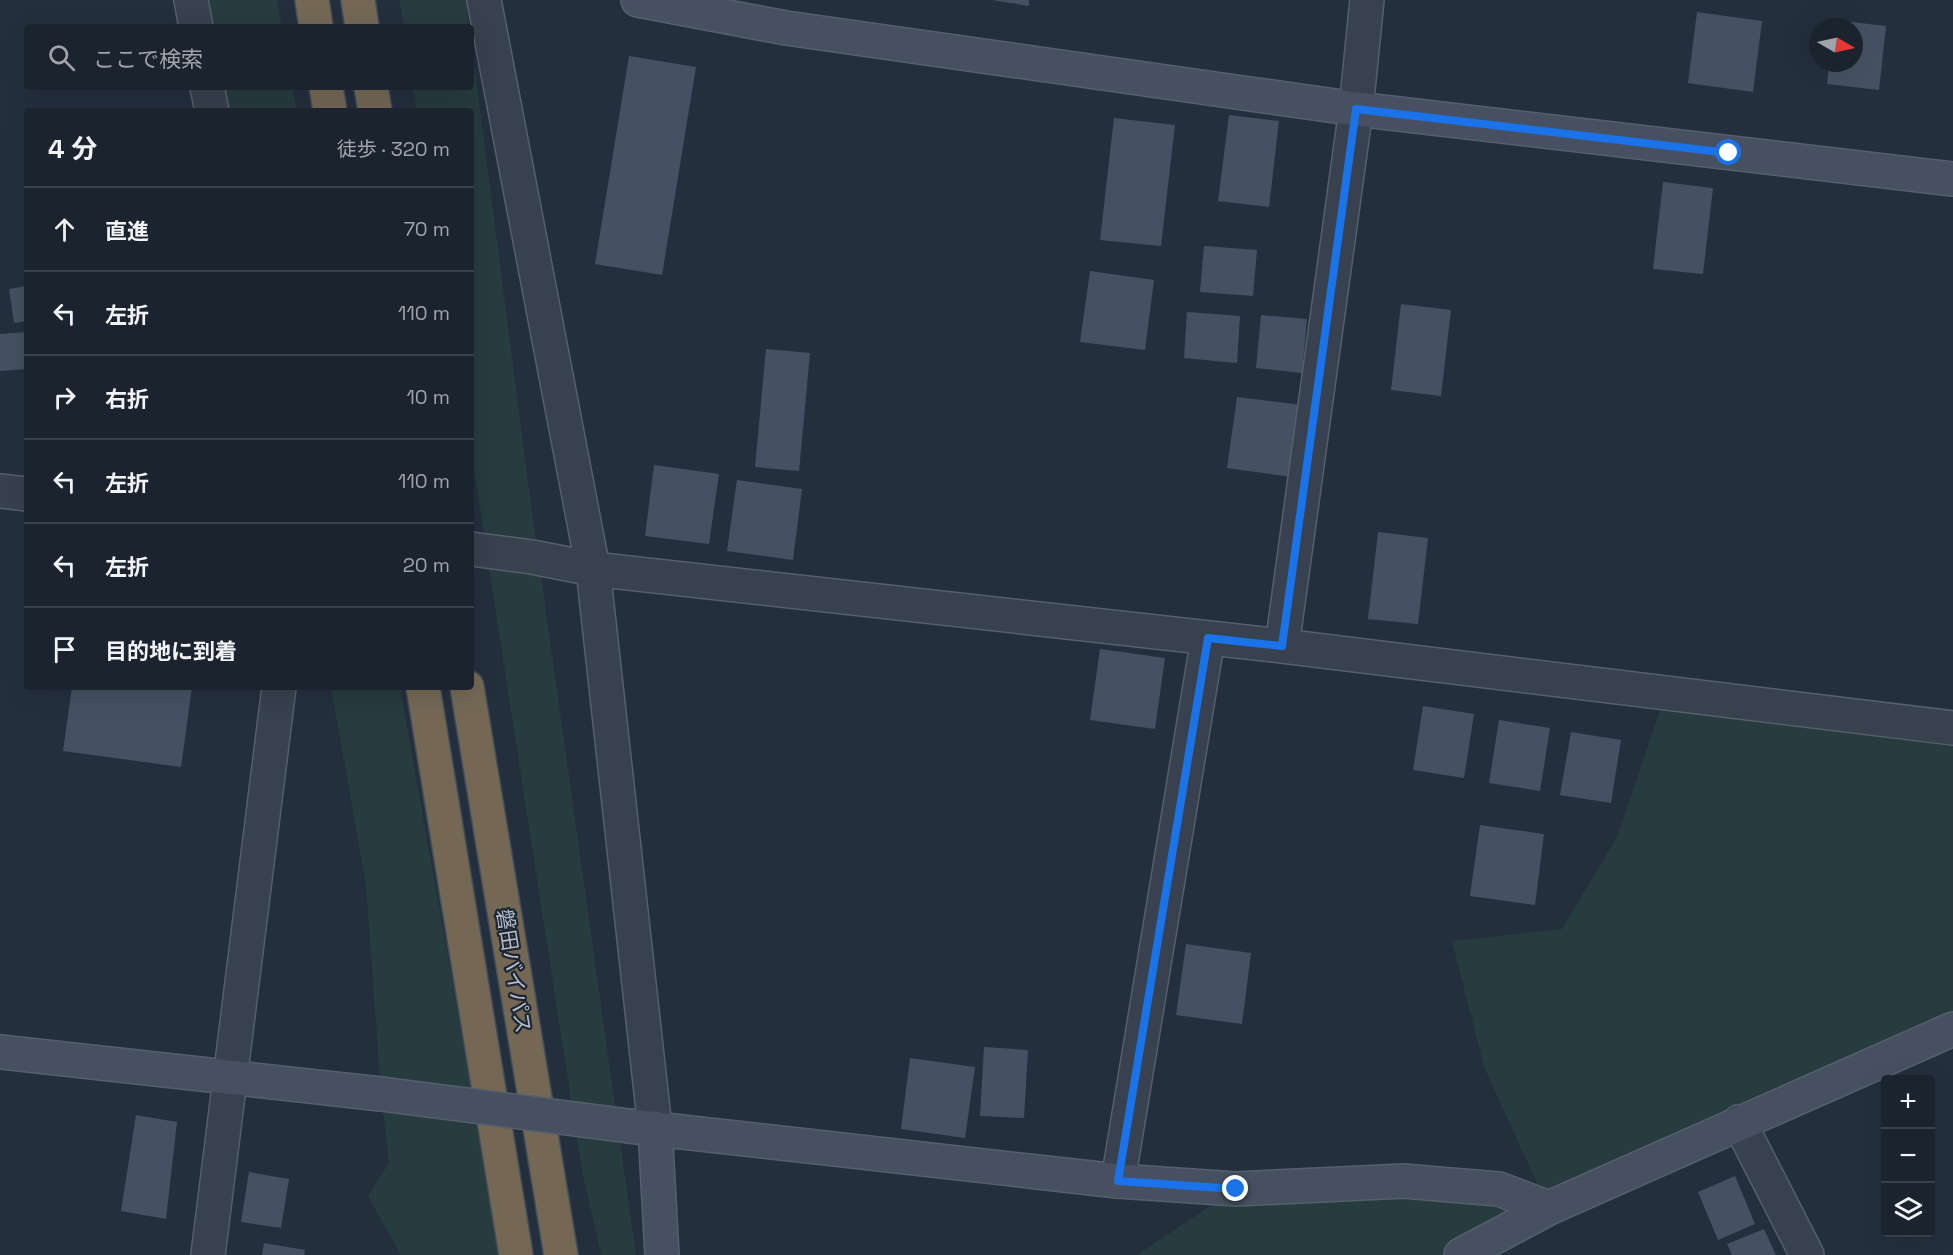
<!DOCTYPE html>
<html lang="ja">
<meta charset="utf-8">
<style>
body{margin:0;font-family:"Space Grotesk","Noto Sans JP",sans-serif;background:#282f3a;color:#f1f3f6}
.controls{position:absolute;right:18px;bottom:18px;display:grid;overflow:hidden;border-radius:6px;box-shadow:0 6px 24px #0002}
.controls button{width:54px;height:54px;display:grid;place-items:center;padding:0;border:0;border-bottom:2px solid #39404a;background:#1b232e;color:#f1f3f6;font:30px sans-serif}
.compass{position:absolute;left:1809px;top:18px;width:54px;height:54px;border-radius:50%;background:#1b232e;box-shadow:0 6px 24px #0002;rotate:99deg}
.stop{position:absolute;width:18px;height:18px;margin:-14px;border:4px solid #1a73e8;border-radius:50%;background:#fff}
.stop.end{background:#1a73e8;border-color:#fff;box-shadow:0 2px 6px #0008}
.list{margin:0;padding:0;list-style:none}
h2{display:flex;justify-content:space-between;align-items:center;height:78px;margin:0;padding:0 24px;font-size:26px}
h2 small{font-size:20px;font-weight:400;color:#a0a4aa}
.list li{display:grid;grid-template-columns:39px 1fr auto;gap:18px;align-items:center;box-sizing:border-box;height:84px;padding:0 24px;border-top:2px solid #39404a}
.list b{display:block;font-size:22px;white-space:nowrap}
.list em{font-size:20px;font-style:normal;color:#a0a4aa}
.icon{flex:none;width:33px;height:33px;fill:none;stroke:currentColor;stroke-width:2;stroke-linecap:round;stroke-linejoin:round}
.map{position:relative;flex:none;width:1953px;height:1255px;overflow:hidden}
.search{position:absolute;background:#1b232e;box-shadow:0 6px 24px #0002;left:24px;top:24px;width:450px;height:66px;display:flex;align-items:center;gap:15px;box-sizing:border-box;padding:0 21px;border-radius:6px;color:#a0a4aa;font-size:22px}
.panel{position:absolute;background:#1b232e;box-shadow:0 6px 24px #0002;left:24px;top:108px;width:450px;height:582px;border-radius:6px}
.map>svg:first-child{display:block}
</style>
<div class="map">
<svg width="1953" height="1255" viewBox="0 0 1953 1255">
<rect width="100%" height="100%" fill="#242f3e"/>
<!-- green -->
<path fill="#263c3f" d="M209 0H277L282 27H213Z
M399 0H466L469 27H404Z
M471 39 529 490 636 1255H601L582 1171 471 451V111H417L413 87H471Z
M224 87H292L297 111H229Z
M331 687H400L461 1029 499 1255H401L368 1196 389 1163 381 1094 366 885Z
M1666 693 1953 727V1026L1461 1255H1137L1236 1189 1390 1182 1548 1207 1484 1067 1452 941 1562 929 1617 837Z"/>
<!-- building -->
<path fill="#455162" d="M992 0H1029V6Z
M1697 12 1762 21 1753 92 1688 83Z
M1834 20 1886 26 1879 90 1827 84 1829 63H1854V27H1834Z
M629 56 696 67 662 275 595 264Z
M1229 115 1279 121 1269 207 1218 201Z
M1114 118 1175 125 1161 246 1100 240Z
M1663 182 1713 188 1703 274 1653 269Z
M1204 246 1257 250 1253 296 1200 292Z
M1090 271 1154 280 1145 350 1080 342Z
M27 286V321L14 323 9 289Z
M1401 304 1451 310 1441 396 1391 390Z
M1187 312 1240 316 1237 363 1184 358Z
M1261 315 1307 319 1302 373 1256 368Z
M27 332V369L0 371V334Z
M766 349 810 353 799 471 755 467Z
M1237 397 1302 405 1292 477 1227 468Z
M654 465 719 474 709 544 645 536Z
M737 480 802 489 793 560 727 551Z
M1378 532 1428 538 1418 624 1368 619Z
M1100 649 1165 658 1155 729 1090 720Z
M72 687H192L181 767 63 751Z
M1423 706 1474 714 1464 778 1413 770Z
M1499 720 1550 728 1540 791 1489 783Z
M1571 732 1621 740 1611 803 1560 795Z
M1480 825 1544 834 1535 905 1470 896Z
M1186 944 1251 953 1242 1024 1176 1015Z
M984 1047 1028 1050 1024 1118 980 1116Z
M910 1058 975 1067 965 1138 901 1129Z
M136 1115 177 1122 166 1219 121 1211Z
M249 1172 289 1179 281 1228 241 1222Z
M1735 1176 1755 1224 1718 1240 1698 1192Z
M1764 1229 1776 1255H1732L1727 1244Z
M264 1243 305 1250 304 1255H262Z"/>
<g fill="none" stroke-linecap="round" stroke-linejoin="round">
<defs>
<path id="street" d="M191 0 196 27
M484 0 593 569 655 1128
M207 87 212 111
M0 491 27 494
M471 549 532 557 593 569 1282 646 1953 728
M1282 646 1356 109 1367 0
M1739 1122 1807 1255
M1118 1181 1208 638
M208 1255 279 687"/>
<path id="secondary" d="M638 0 786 28 1356 109 1953 179
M0 1052 381 1094
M629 1126 1118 1181 1236 1189 1404 1181 1450 1185 1499 1189 1549 1208
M655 1128 662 1255
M1461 1255 1549 1208 1953 1029"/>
<path id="highway" d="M312 0 316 27
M358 0 362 27
M326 87 330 111
M371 87 375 111
M423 687 516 1255
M467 687 561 1255"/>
</defs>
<!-- street casing -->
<use href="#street" stroke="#565f6c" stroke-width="36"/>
<!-- secondary casing -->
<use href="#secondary" stroke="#565f6c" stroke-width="36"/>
<!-- highway casing -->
<use href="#highway" stroke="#434c59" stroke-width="36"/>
<!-- street -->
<use href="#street" stroke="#38414e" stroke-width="33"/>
<!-- secondary -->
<use href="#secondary" stroke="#465061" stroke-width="33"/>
<!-- highway -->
<use href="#highway" stroke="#746855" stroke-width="33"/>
<defs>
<path id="secondary-bridge" d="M381 1094 629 1126"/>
</defs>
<!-- secondary-bridge casing -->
<use href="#secondary-bridge" stroke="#565f6c" stroke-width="36" stroke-linecap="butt"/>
<!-- secondary-bridge -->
<use href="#secondary-bridge" stroke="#465061" stroke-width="33"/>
</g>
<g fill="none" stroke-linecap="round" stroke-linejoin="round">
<!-- route -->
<path stroke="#1a73e8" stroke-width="8" d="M1236 1189 1118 1181 1208 638 1282 646 1356 109 1729 153"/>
</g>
<g text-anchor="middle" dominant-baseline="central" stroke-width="4.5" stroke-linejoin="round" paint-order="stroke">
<!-- street labels -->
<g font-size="21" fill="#b4bcc9" stroke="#1d2633">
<text transform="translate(514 971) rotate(81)">磐田バイパス</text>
</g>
</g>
</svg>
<div class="controls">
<button>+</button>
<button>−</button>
<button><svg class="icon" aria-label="layers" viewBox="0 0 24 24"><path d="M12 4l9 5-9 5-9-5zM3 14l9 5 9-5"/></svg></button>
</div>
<svg class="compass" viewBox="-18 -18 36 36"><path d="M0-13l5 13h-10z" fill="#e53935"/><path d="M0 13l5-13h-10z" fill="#a0a4aa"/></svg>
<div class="stop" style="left:1729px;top:153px"></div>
<div class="stop end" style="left:1236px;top:1189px"></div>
<div class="search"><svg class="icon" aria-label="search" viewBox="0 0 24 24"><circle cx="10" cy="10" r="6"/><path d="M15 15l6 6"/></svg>ここで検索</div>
<section class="panel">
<h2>4 分<small>徒歩 · 320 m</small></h2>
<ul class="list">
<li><svg class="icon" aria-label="ahead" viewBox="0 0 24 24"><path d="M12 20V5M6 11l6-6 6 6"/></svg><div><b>直進</b></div><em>70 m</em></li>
<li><svg class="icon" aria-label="left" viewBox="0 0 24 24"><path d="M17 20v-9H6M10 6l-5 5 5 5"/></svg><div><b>左折</b></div><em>110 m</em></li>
<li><svg class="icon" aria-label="right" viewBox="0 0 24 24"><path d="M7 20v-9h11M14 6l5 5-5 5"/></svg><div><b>右折</b></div><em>10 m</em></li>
<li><svg class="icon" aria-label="left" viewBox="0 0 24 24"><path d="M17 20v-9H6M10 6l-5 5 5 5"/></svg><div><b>左折</b></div><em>110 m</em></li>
<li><svg class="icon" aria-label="left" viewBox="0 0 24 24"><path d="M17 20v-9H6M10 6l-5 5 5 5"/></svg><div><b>左折</b></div><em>20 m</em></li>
<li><svg class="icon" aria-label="arrive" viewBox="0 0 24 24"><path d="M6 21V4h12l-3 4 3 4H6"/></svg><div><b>目的地に到着</b></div></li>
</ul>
</section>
</div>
